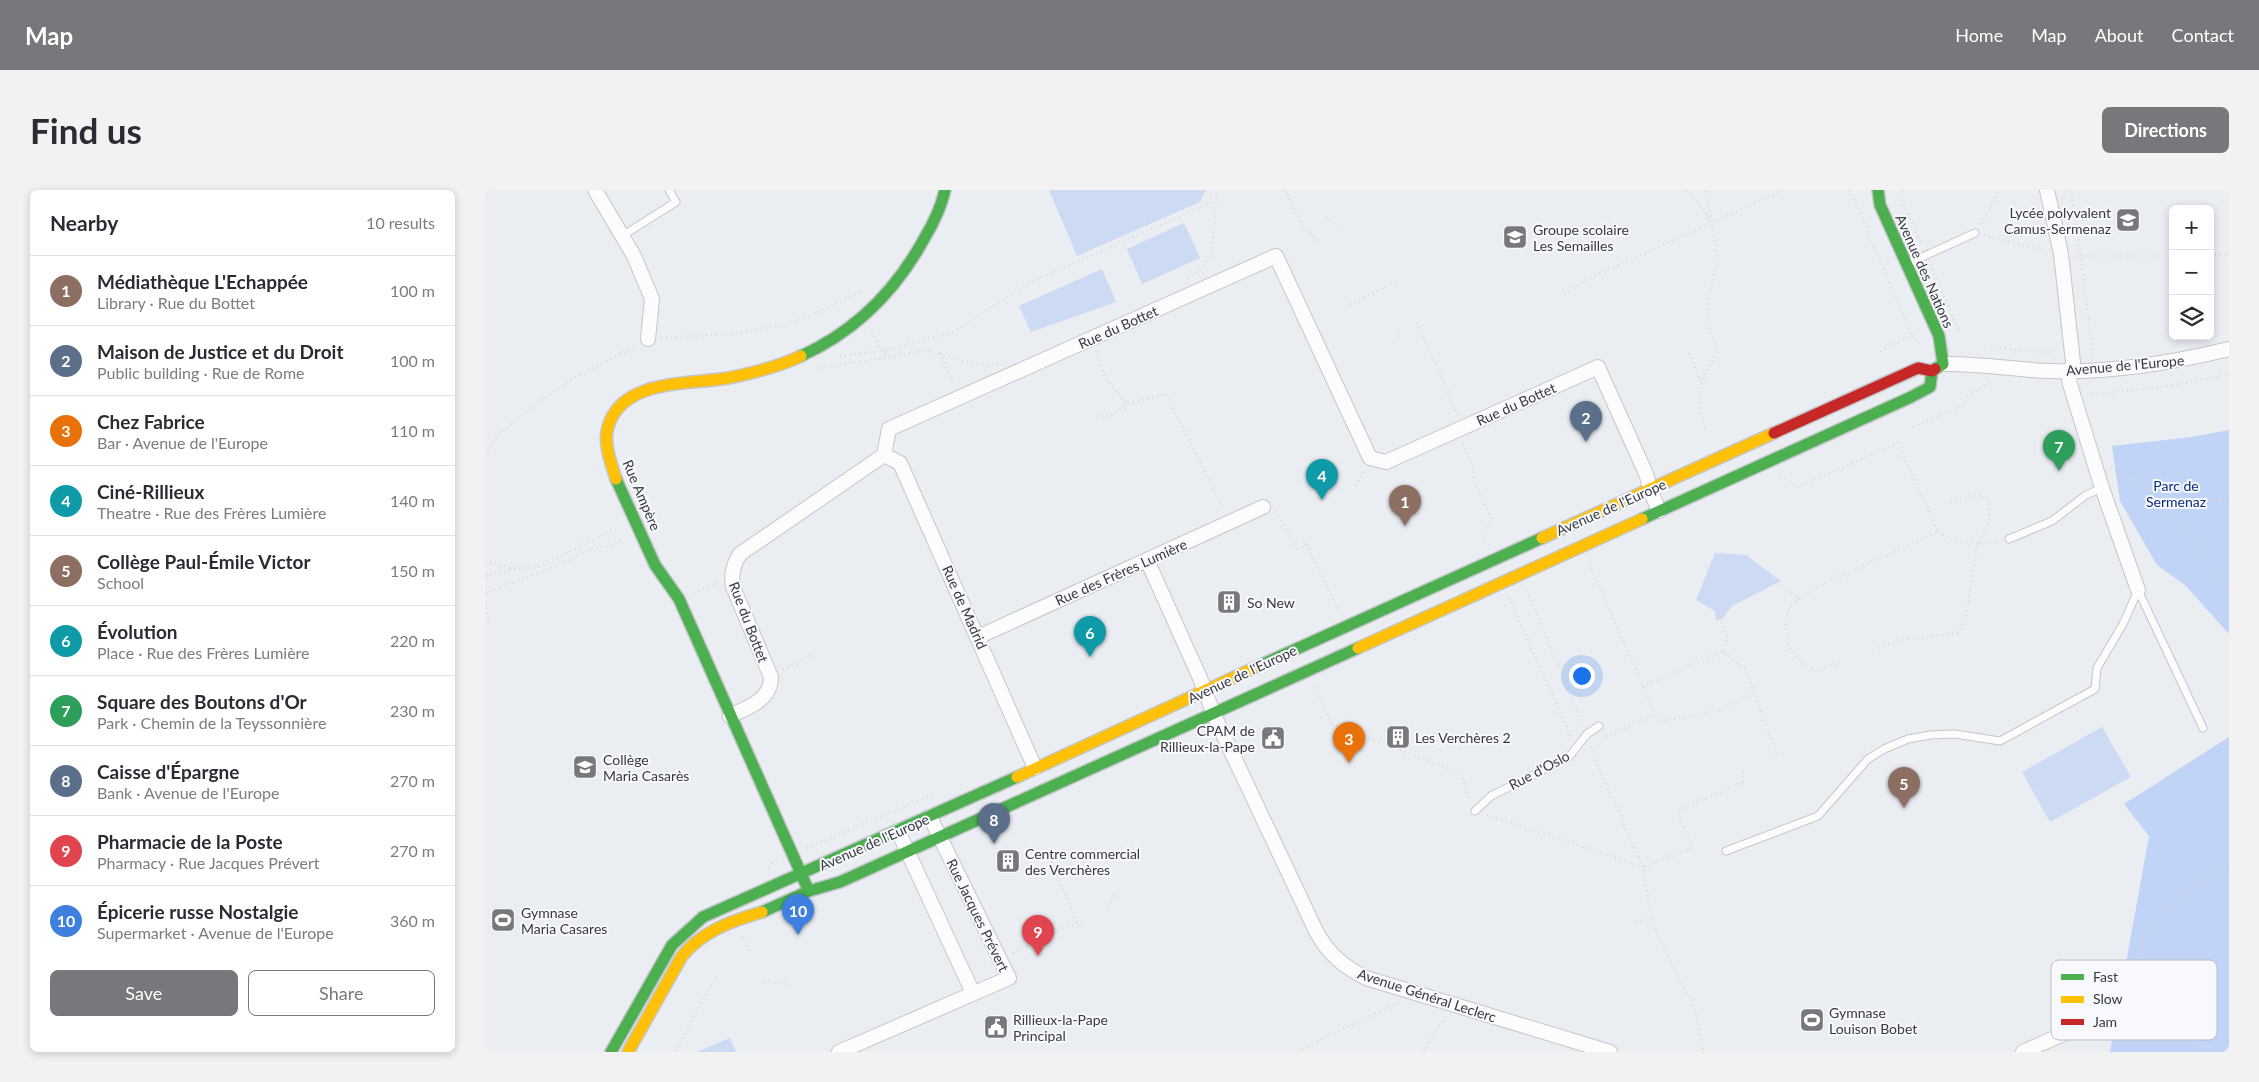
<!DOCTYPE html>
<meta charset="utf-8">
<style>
body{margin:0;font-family:Lato,sans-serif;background:#f2f2f3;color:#2b2b33}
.controls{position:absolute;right:15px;top:15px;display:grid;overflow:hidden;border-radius:8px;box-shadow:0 2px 8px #0003}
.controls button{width:45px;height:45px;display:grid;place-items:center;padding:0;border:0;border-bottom:1px solid #e1e1e2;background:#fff;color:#2b2b33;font:25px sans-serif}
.you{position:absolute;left:1096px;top:485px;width:18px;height:18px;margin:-12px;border:4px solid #fff;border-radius:50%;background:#1a73e8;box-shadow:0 0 0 8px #1a73e833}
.badge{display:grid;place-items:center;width:32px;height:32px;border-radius:50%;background:#76787c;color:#fff;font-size:16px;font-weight:700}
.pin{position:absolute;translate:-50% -41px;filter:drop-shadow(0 1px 2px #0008)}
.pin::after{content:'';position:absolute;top:26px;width:18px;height:15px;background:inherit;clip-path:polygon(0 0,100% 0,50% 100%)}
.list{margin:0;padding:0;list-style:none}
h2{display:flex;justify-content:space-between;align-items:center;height:65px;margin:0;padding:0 20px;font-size:21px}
h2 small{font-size:16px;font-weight:400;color:#7c7c81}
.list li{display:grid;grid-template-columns:32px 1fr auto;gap:15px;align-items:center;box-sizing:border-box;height:70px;padding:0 20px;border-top:1px solid #e1e1e2}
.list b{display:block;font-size:19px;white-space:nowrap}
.list p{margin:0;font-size:16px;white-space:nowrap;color:#7c7c81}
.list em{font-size:16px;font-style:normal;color:#7c7c81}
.actions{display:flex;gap:10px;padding:15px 20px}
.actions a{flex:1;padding:11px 0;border:1px solid #76787c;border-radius:8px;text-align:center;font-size:18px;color:#76787c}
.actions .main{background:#76787c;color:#fff}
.icon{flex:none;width:28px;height:28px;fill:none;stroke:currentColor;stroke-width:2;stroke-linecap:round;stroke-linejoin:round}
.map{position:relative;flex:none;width:1744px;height:862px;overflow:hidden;border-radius:8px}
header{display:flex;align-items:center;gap:30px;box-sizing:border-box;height:70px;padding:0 25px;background:#76787c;color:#fff}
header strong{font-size:24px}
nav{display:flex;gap:28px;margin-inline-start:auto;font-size:18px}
.intro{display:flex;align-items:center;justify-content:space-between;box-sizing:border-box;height:120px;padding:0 30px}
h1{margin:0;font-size:35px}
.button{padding:12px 22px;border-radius:8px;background:#76787c;color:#fff;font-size:18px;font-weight:700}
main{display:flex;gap:30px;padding:0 30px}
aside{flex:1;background:#fff;border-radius:8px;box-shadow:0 2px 8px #0003}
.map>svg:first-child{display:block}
</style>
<header>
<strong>Map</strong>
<nav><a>Home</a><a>Map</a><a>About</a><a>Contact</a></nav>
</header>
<div class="intro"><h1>Find us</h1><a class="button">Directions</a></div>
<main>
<aside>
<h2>Nearby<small>10 results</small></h2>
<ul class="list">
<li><span class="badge" style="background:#8d6e63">1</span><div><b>Médiathèque L'Echappée</b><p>Library · Rue du Bottet</p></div><em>100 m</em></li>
<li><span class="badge" style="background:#5c6f8a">2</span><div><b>Maison de Justice et du Droit</b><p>Public building · Rue de Rome</p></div><em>100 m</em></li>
<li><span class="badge" style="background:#e8710a">3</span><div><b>Chez Fabrice</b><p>Bar · Avenue de l'Europe</p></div><em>110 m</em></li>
<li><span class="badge" style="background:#0f9aa8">4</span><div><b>Ciné-Rillieux</b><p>Theatre · Rue des Frères Lumière</p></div><em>140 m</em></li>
<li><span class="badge" style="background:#8d6e63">5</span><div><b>Collège Paul-Émile Victor</b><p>School</p></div><em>150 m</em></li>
<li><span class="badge" style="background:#0f9aa8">6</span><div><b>Évolution</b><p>Place · Rue des Frères Lumière</p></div><em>220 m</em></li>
<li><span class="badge" style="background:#2e9e5b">7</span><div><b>Square des Boutons d'Or</b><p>Park · Chemin de la Teyssonnière</p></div><em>230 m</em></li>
<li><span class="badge" style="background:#5c6f8a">8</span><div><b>Caisse d'Épargne</b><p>Bank · Avenue de l'Europe</p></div><em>270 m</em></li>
<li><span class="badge" style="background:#e0444e">9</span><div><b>Pharmacie de la Poste</b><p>Pharmacy · Rue Jacques Prévert</p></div><em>270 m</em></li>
<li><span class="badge" style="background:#3f7fe0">10</span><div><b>Épicerie russe Nostalgie</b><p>Supermarket · Avenue de l'Europe</p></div><em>360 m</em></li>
</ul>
<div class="actions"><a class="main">Save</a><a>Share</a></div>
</aside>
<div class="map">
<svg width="1744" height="862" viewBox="0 0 1744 862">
<rect width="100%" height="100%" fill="#eaedf2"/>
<!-- green -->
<path fill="#cddaf4" d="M564 0H721L715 12 592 66Z
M699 33 715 68 657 94 642 59Z
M617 79 631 112 546 142 534 116Z
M1230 363 1261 365 1296 391 1247 416 1237 429 1231 431 1230 421 1211 410Z
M1617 537 1646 587 1565 632 1537 582Z
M245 848 251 862H212Z"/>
<!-- forest -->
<path fill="#c1d3f6" d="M1744 240V444L1700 395 1672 375 1635 311 1627 256 1707 247Z
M1744 547V862H1625L1664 646 1639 614Z"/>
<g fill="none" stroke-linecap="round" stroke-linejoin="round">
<defs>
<path id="lane" d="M137 46 191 12 184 0
M1424 73 1490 43
M1524 349 1567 331 1601 305 1617 298
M1653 400 1718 538
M990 621 1006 606 1084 567 1102 544 1114 536
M1241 661 1333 626 1383 569 1399 559 1423 549 1445 545 1470 544 1515 551 1610 499 1612 478 1638 434 1653 400"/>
<path id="street" d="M110 0 149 66 167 109 163 149
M1562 0 1576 64 1588 172 1584 191 1617 298 1653 400
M1458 174C1494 173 1530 180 1565 181 1625 183 1686 173 1744 159
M399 265 415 273 550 578
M662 370 715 488 729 525 831 741C843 764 858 776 881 788L1125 862
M493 447 778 317
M245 526C264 517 286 510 286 487L248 397C246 384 248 375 255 364L399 265 404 239 791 66 885 268 901 272 1113 177 1162 286 1165 299 1174 321
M413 641 488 803
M354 862 524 788 445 627
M1538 862 1596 836"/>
<path id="fast" d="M1393 0 1395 15 1454 146 1458 174 1450 179
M316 166C371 141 410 102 439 49 448 34 456 18 460 0
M131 289 170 375 194 409 322 697
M1157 329 1426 207 1445 197 1447 181
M767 479 1057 348
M277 722 324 701 355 692 873 458
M126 862 187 755 218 727 532 587"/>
<path id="slow" d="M131 289C126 273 118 253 123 237 137 188 205 195 243 188 268 183 293 177 316 166
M1057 348 1289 243
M873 458 1157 329
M532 587 767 479
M143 862 197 766C218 741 246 731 277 722"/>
<path id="jam" d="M1289 243 1433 178 1447 181 1450 179"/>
</defs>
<!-- lane casing -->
<use href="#lane" stroke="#c4c6ca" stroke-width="9"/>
<!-- street casing -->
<use href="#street" stroke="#c4c6ca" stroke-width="16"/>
<!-- fast casing -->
<use href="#fast" stroke="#c4c6ca" stroke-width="14"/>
<!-- slow casing -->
<use href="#slow" stroke="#c4c6ca" stroke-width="14"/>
<!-- jam casing -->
<use href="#jam" stroke="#c4c6ca" stroke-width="14"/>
<!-- path -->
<path stroke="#d8d9db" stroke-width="2.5" stroke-dasharray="1 4" stroke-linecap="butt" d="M799 0 816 33 834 52
M1202 0 1226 30
M1365 0 1427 146
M1417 0 1416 8 1437 55
M1586 0 1596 67 1608 167
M841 27 854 36
M1496 34 1514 0
M1499 45 1561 61
M1725 65H1744
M1591 66H1688
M1445 74 1474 141
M703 89 718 77 727 59 732 0
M1080 104 1103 89 1299 0
M865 114 913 91
M932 133 973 225
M912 141 916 150
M387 142 394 157 404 167
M176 148C221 145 266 145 309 131 332 124 354 111 376 101L375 108
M1505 157 1565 163 1572 156
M611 161 620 188 642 214
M1395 161 1427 146 1436 154
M455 163 469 195
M1204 163 1216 191
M355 166 398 161 468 142 545 92 730 11
M335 178 441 161C466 162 486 181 513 173
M1602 205 1683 196 1744 184
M612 227 626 226 642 214 681 204 739 321
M1428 237 1480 215 1483 206 1505 192
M1220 238C1208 205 1216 190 1233 161L1224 138 1223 109 1233 71 1221 0
M978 254 989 279V292L1006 328 996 356
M0 265 13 245 49 215 88 188 151 156
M1626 278C1640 285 1655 291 1666 301 1694 325 1721 371 1744 401
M871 296 879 281
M1682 316 1692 309 1733 310 1744 308
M791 321 811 360 822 354
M1453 342C1476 355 1488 356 1513 351
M819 350 854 422
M0 371 31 379 53 377 132 338
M1104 373 1166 514 1169 525
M0 386 30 379
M1042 401 1098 534
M0 403 64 379 107 359 123 356 139 349
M209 403 233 392
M1024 408 1086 547
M1314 408 1304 419 1300 436 1304 457 1317 474 1333 481 1355 472
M0 418 7 437
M1394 458 1415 450 1473 443 1481 429 1492 356 1504 333 1505 313 1495 304 1462 313
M1238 461 1242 447 1233 424 1248 403 1282 389 1314 408 1338 394 1453 342 1413 253 1313 297 1296 285
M298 480 326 465
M1158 496 1238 461 1260 479 1292 564
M830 497 847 534 894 552
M1121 546 1169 525 1176 531 1232 521 1269 505
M1106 556 1111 572 1158 677 1166 728 1194 791 1207 810 1215 841 1218 862
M915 560 975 583 986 612
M1002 625 1158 677 1208 658 1192 621 1258 592V579
M322 658 451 603
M563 662 592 733 597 731
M284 678 288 672 292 670
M623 718 630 703
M1151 732 1166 728
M257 746 265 763
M528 763 592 733
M279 791 308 795
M190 862 230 788 235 786
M814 862 840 847 914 813
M939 862 960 826
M1718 862 1702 832 1676 813 1657 793V745L1698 704 1744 671"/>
<!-- lane -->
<use href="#lane" stroke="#fcfcfd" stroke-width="7"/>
<!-- street -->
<use href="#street" stroke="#fcfcfd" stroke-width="14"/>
<!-- fast -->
<use href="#fast" stroke="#4caf50" stroke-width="11"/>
<!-- slow -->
<use href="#slow" stroke="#ffc107" stroke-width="11"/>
<!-- jam -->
<use href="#jam" stroke="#c62828" stroke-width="11"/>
</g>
<!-- icons -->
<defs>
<symbol id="school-square" viewBox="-11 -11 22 22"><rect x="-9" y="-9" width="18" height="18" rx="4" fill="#76787c" stroke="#f7f9fd"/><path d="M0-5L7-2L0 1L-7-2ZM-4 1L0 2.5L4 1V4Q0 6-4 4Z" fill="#fff"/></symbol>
<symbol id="building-square" viewBox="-11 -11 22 22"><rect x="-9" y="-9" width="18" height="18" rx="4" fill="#76787c" stroke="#f7f9fd"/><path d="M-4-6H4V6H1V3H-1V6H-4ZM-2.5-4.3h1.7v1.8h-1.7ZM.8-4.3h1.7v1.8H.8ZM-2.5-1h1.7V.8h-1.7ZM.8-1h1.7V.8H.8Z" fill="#fff"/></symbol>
<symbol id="civic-square" viewBox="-11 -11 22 22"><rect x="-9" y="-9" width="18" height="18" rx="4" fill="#76787c" stroke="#f7f9fd"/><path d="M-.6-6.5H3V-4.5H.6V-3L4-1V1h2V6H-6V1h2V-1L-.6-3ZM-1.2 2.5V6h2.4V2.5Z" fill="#fff"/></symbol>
<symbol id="stadium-square" viewBox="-11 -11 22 22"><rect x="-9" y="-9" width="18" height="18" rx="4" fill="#76787c" stroke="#f7f9fd"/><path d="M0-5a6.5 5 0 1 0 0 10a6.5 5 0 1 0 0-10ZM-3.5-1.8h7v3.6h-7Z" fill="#fff"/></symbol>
</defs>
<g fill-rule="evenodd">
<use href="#school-square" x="1629" y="16" width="28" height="28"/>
<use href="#school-square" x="1016" y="33" width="28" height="28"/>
<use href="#building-square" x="730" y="398" width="28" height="28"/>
<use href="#building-square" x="899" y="533" width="28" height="28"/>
<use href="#civic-square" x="774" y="534" width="28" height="28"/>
<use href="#school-square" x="86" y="563" width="28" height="28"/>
<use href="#building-square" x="509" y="657" width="28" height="28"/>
<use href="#stadium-square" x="4" y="716" width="28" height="28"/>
<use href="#stadium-square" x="1313" y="816" width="28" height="28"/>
<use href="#civic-square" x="497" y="823" width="28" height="28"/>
</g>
<g text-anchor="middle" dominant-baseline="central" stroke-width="4" stroke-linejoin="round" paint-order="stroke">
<!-- poi labels -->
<g font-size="14" fill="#37393d" stroke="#f7f9fd" text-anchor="start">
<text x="1626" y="22" text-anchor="end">Lycée polyvalent<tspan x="1626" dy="16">Camus-Sermenaz</tspan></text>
<text x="1048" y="39">Groupe scolaire<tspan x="1048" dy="16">Les Semailles</tspan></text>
<text x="762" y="412">So New</text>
<text x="770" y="540" text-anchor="end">CPAM de<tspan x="770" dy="16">Rillieux-la-Pape</tspan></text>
<text x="930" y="547">Les Verchères 2</text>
<text x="118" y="569">Collège<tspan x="118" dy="16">Maria Casarès</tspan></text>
<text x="540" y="663">Centre commercial<tspan x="540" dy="16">des Verchères</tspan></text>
<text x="36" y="722">Gymnase<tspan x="36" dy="16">Maria Casares</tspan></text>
<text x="1344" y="822">Gymnase<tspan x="1344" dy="16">Louison Bobet</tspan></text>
<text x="528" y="829">Rillieux-la-Pape<tspan x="528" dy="16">Principal</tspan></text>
</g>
<!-- street labels -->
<g font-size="14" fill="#37393d" stroke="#f7f9fd">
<text transform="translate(1440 81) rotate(66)">Avenue des Nations</text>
<text transform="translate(633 137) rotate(-24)">Rue du Bottet</text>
<text transform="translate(1640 175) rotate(-5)">Avenue de l'Europe</text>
<text transform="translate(1031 214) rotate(-24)">Rue du Bottet</text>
<text transform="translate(157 305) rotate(67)">Rue Ampère</text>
<text transform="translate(1126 317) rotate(-24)">Avenue de l'Europe</text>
<text transform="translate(636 382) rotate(-24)">Rue des Frères Lumière</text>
<text transform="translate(480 417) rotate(66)">Rue de Madrid</text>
<text transform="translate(264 432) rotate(69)">Rue du Bottet</text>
<text transform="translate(757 484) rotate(-25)">Avenue de l'Europe</text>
<text transform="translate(1054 580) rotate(-28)">Rue d'Oslo</text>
<text transform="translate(389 652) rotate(-24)">Avenue de l'Europe</text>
<text transform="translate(493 725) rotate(64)">Rue Jacques Prévert</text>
<text transform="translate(942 805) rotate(18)">Avenue Général Leclerc</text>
</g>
<!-- park labels -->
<g font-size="14" fill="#0c2c7e" stroke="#f7f9fd">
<text x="1691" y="295">Parc de<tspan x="1691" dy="16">Sermenaz</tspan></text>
</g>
</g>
<!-- legend -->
<rect x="1566" y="770" width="166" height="80" rx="8" fill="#f7f9fd" stroke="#bdbfc3" stroke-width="1"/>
<rect x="1576" y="784" width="23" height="6" fill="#4caf50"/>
<rect x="1576" y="806" width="23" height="7" fill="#ffc107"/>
<rect x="1576" y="829" width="23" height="6" fill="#c62828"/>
<g font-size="14" fill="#37393d">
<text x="1608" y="792">Fast</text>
<text x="1608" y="814">Slow</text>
<text x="1608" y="837">Jam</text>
</g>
</svg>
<div class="controls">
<button>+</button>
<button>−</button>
<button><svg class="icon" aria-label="layers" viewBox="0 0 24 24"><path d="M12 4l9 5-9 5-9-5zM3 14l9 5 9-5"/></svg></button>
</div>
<div class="you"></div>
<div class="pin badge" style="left:920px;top:336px;background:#8d6e63">1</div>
<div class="pin badge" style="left:1101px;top:252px;background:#5c6f8a">2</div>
<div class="pin badge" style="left:864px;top:573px;background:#e8710a">3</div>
<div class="pin badge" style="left:837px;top:310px;background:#0f9aa8">4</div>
<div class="pin badge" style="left:1419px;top:618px;background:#8d6e63">5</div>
<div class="pin badge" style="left:605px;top:467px;background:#0f9aa8">6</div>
<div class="pin badge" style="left:1574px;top:281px;background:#2e9e5b">7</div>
<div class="pin badge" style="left:509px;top:654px;background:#5c6f8a">8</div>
<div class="pin badge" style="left:553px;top:766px;background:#e0444e">9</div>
<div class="pin badge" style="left:313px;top:745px;background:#3f7fe0">10</div>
</div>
</main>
